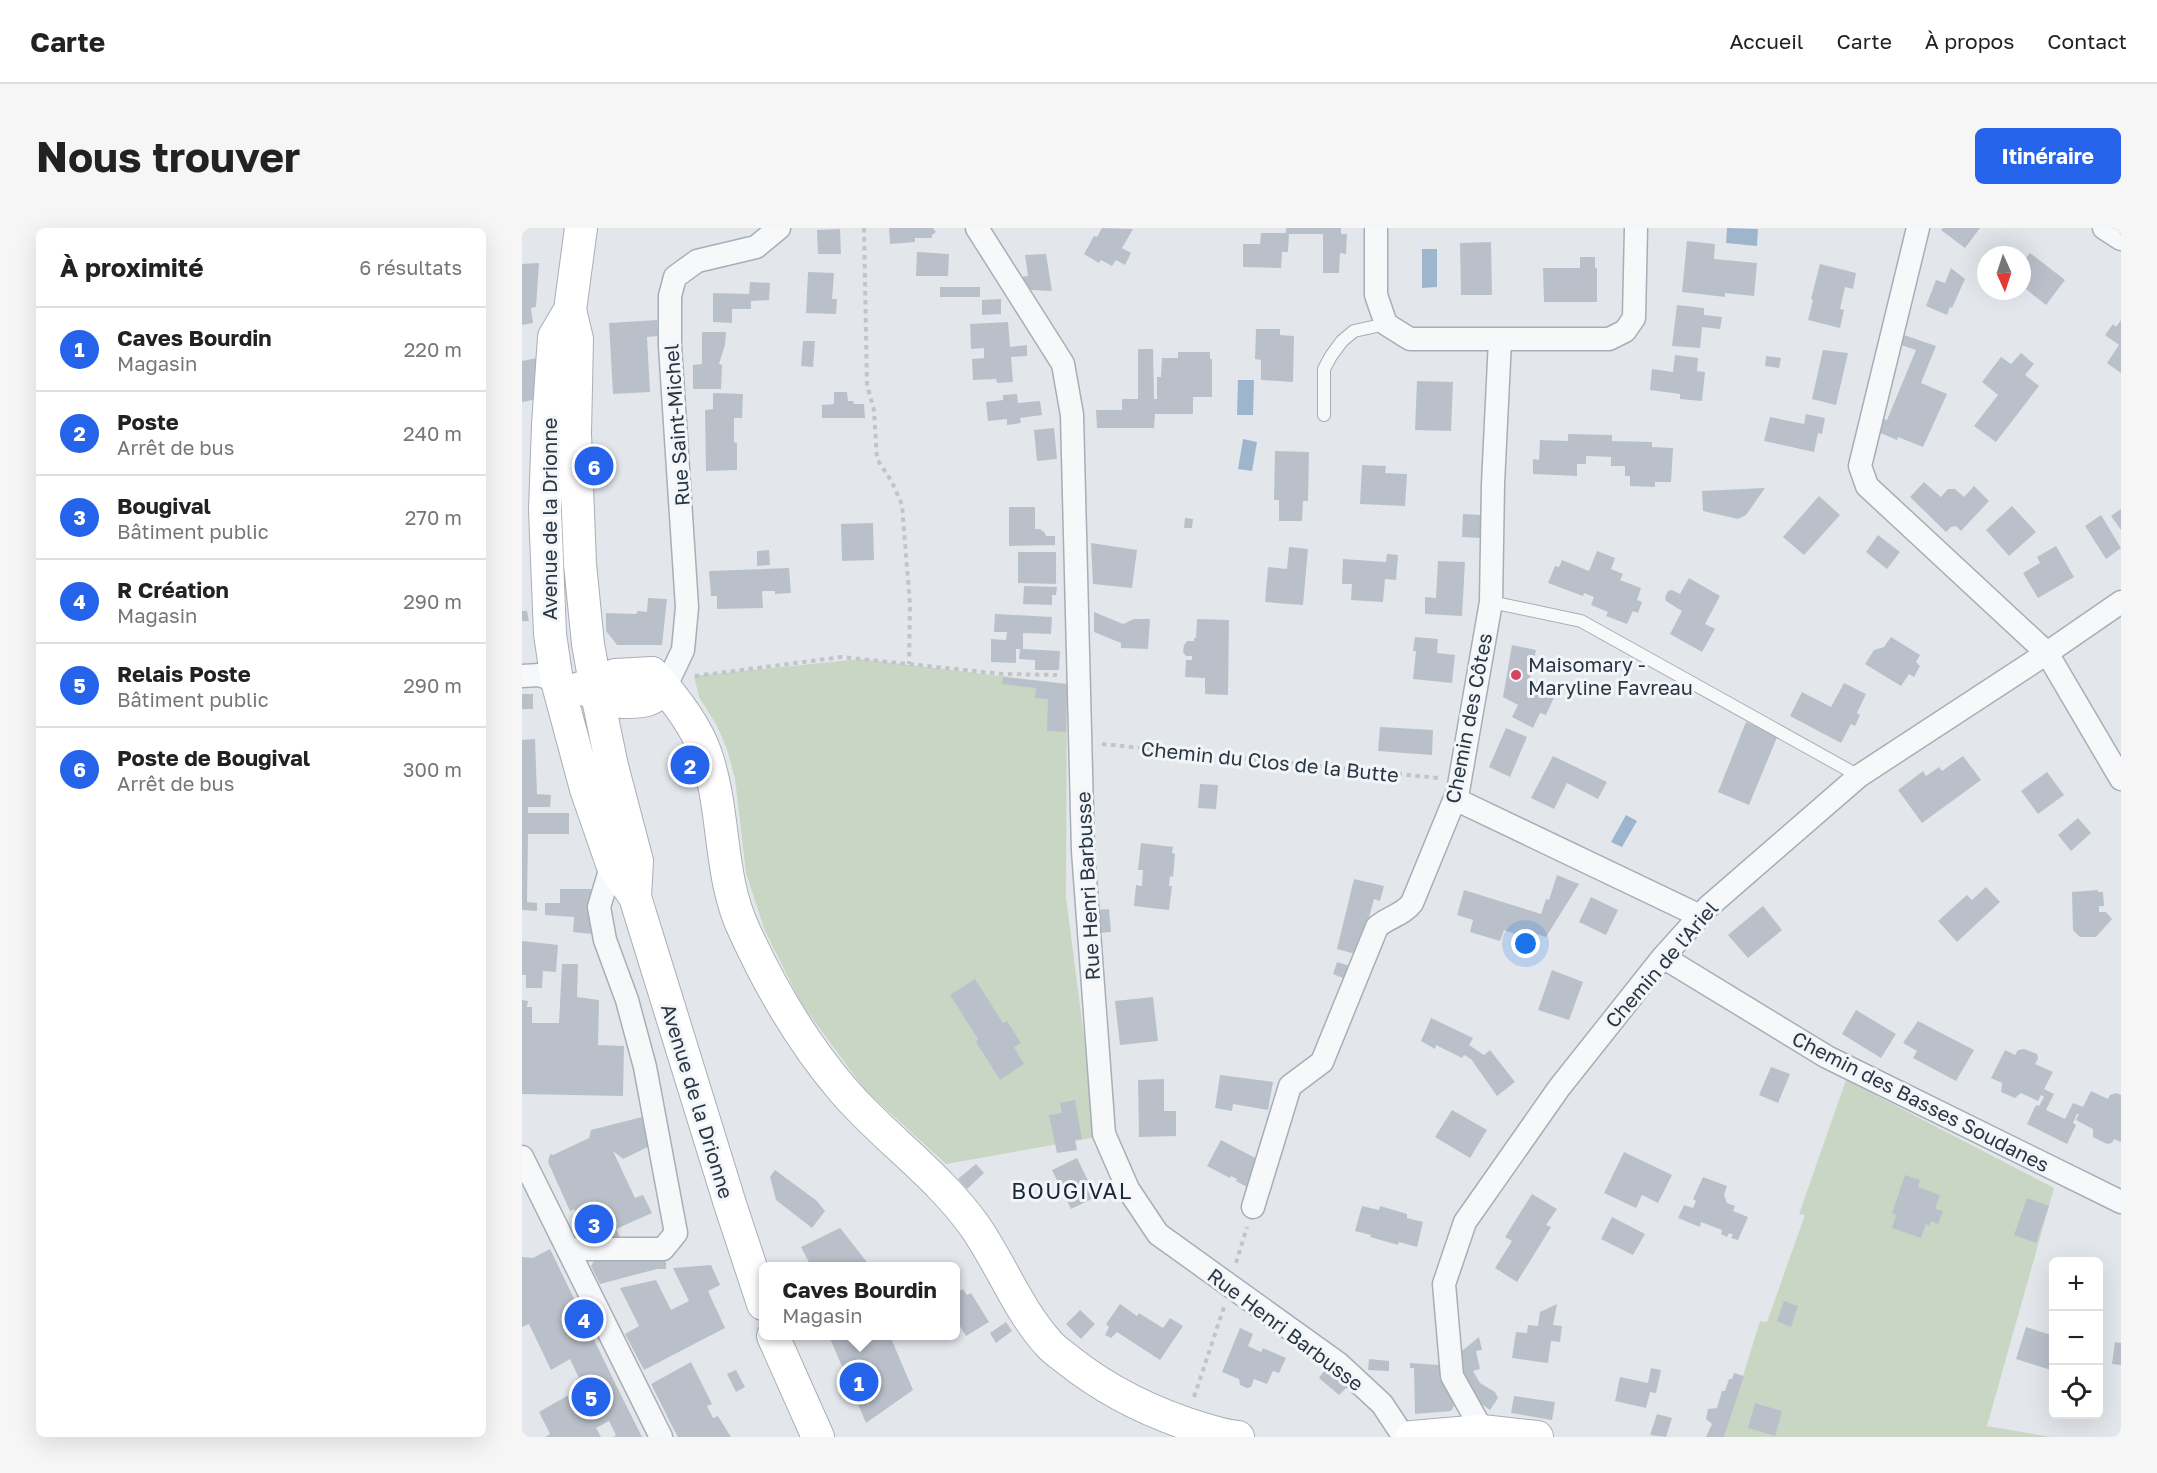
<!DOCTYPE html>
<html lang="fr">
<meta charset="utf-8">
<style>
body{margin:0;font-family:"Golos Text",sans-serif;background:#f6f6f6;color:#222}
.controls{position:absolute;right:18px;bottom:18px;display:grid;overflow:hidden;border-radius:9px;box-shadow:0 6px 24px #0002}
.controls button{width:54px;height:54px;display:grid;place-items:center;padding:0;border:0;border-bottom:2px solid #e0e0e0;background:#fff;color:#222;font:30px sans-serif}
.compass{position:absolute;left:1455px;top:18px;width:54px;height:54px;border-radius:50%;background:#fff;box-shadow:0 6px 24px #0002;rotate:177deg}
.you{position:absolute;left:1004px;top:716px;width:21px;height:21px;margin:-15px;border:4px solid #fff;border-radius:50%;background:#1a73e8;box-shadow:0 0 0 9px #1a73e833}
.badge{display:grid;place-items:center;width:39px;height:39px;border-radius:50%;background:#2563eb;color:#fff;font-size:20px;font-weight:700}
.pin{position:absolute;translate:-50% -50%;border:3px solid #fff;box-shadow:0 2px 6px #0006}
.popup{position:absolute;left:237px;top:1034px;width:201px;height:78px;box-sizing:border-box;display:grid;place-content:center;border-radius:9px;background:#fff;filter:drop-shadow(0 2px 4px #0005);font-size:20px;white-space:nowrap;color:#767676}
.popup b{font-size:22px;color:#222}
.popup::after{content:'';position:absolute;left:50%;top:100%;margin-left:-12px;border:12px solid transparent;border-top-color:#fff}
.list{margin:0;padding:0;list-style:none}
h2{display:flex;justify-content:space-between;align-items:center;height:78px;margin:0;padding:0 24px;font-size:26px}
h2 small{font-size:20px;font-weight:400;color:#767676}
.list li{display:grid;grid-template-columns:39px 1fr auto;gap:18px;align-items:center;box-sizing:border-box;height:84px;padding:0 24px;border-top:2px solid #e0e0e0}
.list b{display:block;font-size:22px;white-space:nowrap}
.list p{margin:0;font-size:20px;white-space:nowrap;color:#767676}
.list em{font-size:20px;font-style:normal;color:#767676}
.icon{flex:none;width:33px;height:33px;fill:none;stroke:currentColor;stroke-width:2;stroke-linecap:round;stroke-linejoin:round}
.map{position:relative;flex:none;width:1599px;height:1209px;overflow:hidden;border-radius:9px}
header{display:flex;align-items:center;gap:36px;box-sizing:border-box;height:84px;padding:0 30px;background:#fff;border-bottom:2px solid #e0e0e0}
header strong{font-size:28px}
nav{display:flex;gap:33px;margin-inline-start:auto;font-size:21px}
.intro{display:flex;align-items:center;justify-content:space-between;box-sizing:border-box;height:144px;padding:0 36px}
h1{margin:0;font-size:42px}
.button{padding:15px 27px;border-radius:9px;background:#2563eb;color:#fff;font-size:21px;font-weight:700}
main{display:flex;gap:36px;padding:0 36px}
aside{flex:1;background:#fff;border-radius:9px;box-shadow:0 6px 24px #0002}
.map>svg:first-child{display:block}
</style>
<header>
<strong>Carte</strong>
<nav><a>Accueil</a><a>Carte</a><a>À propos</a><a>Contact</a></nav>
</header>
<div class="intro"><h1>Nous trouver</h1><a class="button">Itinéraire</a></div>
<main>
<aside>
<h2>À proximité<small>6 résultats</small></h2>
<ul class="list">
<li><span class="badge">1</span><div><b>Caves Bourdin</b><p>Magasin</p></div><em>220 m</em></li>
<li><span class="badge">2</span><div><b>Poste</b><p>Arrêt de bus</p></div><em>240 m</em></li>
<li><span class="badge">3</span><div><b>Bougival</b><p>Bâtiment public</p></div><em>270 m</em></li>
<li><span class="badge">4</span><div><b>R Création</b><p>Magasin</p></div><em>290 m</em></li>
<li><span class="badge">5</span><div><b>Relais Poste</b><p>Bâtiment public</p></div><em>290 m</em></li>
<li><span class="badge">6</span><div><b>Poste de Bougival</b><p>Arrêt de bus</p></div><em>300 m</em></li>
</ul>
</aside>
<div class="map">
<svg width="1599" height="1209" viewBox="0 0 1599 1209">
<rect width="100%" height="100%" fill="#e3e7ec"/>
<!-- green -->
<path fill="#c9d6c4" d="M338 431 545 456 544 669 575 909 424 936 343 862 279 775 243 703 224 645 213 551 205 521 195 498 177 469 172 448Z
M1324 852 1532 960 1465 1198 1529 1209H1202L1238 1093 1245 1094 1283 987 1277 986Z"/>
<!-- water -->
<path fill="#9db6cd" d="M1205 0 1236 1 1235 18 1204 15Z
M900 21H915V59L900 60Z
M716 152H732L731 187H715Z
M721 211 735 214 730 243 716 241Z
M1104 587 1115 593 1100 619 1089 614Z"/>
<!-- building -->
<path fill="#bac0ca" d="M367 0H411L414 4 410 7V10H393V14L368 16Z
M580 0 611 1 600 20 609 25 603 37 594 32 590 38 579 32 577 35 562 26 572 8 575 9Z
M764 0H819V6H825L824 26 818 25 817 45H801V6H767L766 24H760L759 40 721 39V16H738L739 5H764Z
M1421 0H1458L1443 20 1419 2Z
M318 1 319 26H296L295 2Z
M1165 13 1193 16 1192 31 1235 35 1232 68 1203 65V69L1160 64Z
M969 14 970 67H939L938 15Z
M395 24 427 26 426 48H394Z
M1508 25 1543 52 1524 77 1500 58V35Z
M524 26 530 63 509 62 500 49 506 48 503 27Z
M1058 29H1073V40H1075V74H1022L1021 40H1058Z
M17 35 14 79 9 80 11 95 0 97V36Z
M1298 36 1334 45 1331 61 1323 59 1318 81 1322 82 1318 100 1286 92 1291 72 1289 71Z
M1429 40 1443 51 1430 80 1428 79 1425 87 1404 78 1414 52 1423 55Z
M286 44 312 45 310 71H315L314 86 284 85Z
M228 54 248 55 247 72 229 73V81H210V95L191 94V65L227 66Z
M418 59H458V69H418Z
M479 71V86L460 87V72Z
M1155 77 1182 80V87L1200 89 1198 101 1180 99 1178 120 1150 118Z
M135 92 136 108 125 109 128 164 91 166 87 95Z
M1599 92V145L1585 135 1597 117 1583 107 1591 96 1594 99Z
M486 94 488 119 505 117V128L489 129 491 154 475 155 474 151 451 152 450 131 462 130V120L449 121 448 96Z
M734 101H758V107L772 108 771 154 739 152V132L733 131Z
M180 104H204L203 117 197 136 200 137 199 161H171V137L180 136Z
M1379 106 1414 118 1399 155 1425 166 1401 219 1376 209 1375 212 1356 204 1359 190 1365 192 1394 122 1376 116Z
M281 113H293L291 139 279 138Z
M616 121H631L632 171H635V149H639L640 130H656V124H688V131H690V169H671V186H633L632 200H575L574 182H600V171H616Z
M1301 122 1326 125 1314 177 1290 171Z
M1499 125 1512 136 1503 147 1517 158 1474 214 1452 198 1476 167 1460 154 1479 129 1489 136Z
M1153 127 1176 130 1175 143 1183 144 1180 173 1158 171V166L1128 162 1130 141 1151 144Z
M1244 128 1259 130 1257 140 1243 138Z
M15 130 11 172 0 174V133Z
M895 153 931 154 929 203 893 202Z
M312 164H325L326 173H331L332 176H342L343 190H300V177L312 176Z
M191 165 221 166 220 190H212V214L215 215V242L184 243 183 182 191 181Z
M495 166 496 175 518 173 520 187 498 190 499 195 485 197V191L466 193 464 174 481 172V167Z
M1284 186 1303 190 1300 206 1296 205 1292 224 1242 213 1248 189 1282 196Z
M532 200 535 231 515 233 512 202Z
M1046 206 1090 207V213L1130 214V219L1151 220 1149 254H1133V259L1108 258V248H1103V238H1089V229L1064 228V236H1055V248L1011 246V231L1017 232 1018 212 1046 213Z
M753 223 787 224 786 273H781L780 293H757V272H752Z
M840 237 864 238 863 245 885 246 883 278 838 276Z
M1402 254 1419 269 1426 261H1433L1442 269 1452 258 1467 273 1439 303 1434 298 1429 299 1424 304 1388 269Z
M1243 260 1224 287 1216 291 1181 283 1180 263Z
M1297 268 1318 287 1282 327 1261 309Z
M1490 278 1514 304 1487 328 1464 302Z
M487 279H513V301H518L523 305 524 308H533V317L487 318Z
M1599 281V302L1589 288Z
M941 286 959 287 958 310 940 309Z
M1579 287 1599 320 1584 331 1563 298Z
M663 290 671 291 670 300H662Z
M351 295 352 332 320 333 319 296Z
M1356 307 1378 324 1365 341 1344 324Z
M569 315 615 322 610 360 571 356Z
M1534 318 1552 349 1516 370 1501 345 1518 335 1515 329Z
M767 319 786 321 781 377 743 374 746 339 765 341Z
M247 322 248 337 235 338V323Z
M1075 323 1093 330 1089 341 1101 346 1098 352 1119 360 1115 372 1120 374 1116 385 1111 383 1105 396 1084 388 1086 384 1069 377 1072 369 1062 365 1061 368 1026 355 1033 338 1037 339 1040 332 1067 343Z
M496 324H534V356L496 355Z
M865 326 876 327 874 352 863 351 861 374 829 372 830 356H820L821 331 864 334Z
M916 333 943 334 940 388 903 386V369L914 370Z
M267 340 269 365 253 366V363H240L241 380 195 381V368H189L187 343Z
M1167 350 1198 368 1183 396 1193 401 1180 424 1148 406 1160 383 1144 373 1143 369 1146 363 1150 362 1158 366Z
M502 358 535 359 534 367H530V377L501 376Z
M126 370 145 371 140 417H95L84 403V385L114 386 116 383 125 384Z
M0 383H5L7 393H0Z
M572 384 601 396 612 391H628L626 421 599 420V415L572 404Z
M473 386 530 389 529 406 501 405V421L538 423 537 442H513V432L497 431 498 421H494V435L469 434V411L484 412 485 404H472Z
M675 391 707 392 706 467 683 466V450L663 449 664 432H670V428H664L661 424 662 417 665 413H672V410H674Z
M893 409 916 411 915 425 933 427 930 455 891 451 894 423H891Z
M1369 409 1398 427 1394 434 1398 438 1392 449 1387 446 1379 458 1343 436 1352 422 1362 419Z
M990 417 1014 422 1008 450 1034 465 1024 487 1018 485 1011 500 990 489 996 477 981 469Z
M481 449 545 456 544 504 525 503 526 471 513 470 514 460 480 456Z
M1322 455 1344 466 1335 485 1338 487 1333 498 1329 496 1319 515 1268 488 1280 464 1309 479Z
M0 466H11V481H0Z
M1224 494 1256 507 1227 577 1196 564Z
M858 499 911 502 910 527 856 523Z
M984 500 1005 509 988 549 967 539Z
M13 511 15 566 29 567 28 579H6V585H47V606H6L5 674 15 675V683L0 682V512Z
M1031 528 1085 554 1076 571 1045 555 1032 581 1009 570Z
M1441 528 1459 552 1400 595 1376 562 1401 543 1404 548 1417 539 1420 543Z
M1525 544 1542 567 1516 586 1499 563Z
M678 556 696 557 694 581 676 580Z
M1556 590 1569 605 1549 623 1536 607Z
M619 615 651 619 650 625 653 626 651 649 648 648 647 658H650L647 682 612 678 614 657 620 658 621 642H616Z
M1035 647 1057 656 1024 709 1001 702 999 708 982 702 978 713 948 704 951 692 935 687 942 662 1019 686 1024 671 1027 672Z
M832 651 862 658 858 673 852 671 837 727 815 721Z
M1464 659 1478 674 1435 714 1416 693 1445 667 1450 672Z
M38 661H69V706L51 704 52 689 23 687V675H38Z
M1576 662V664H1581L1582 678H1577V684H1584L1590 691 1574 709H1558L1551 702 1550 664Z
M1069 669 1096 682 1084 707 1057 694Z
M1241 678 1260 702 1226 730 1206 707Z
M587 681 589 704 576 705 574 682Z
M0 713 36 717 34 744 21 743 20 760H4V747H0Z
M815 734 831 739 826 752 811 746Z
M40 736H56L55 769 77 772 76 817 102 818 101 868 0 866V772L6 773 5 779H10V795H37Z
M1030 742 1061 754 1047 792 1016 782Z
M453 751 481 795 485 793 499 815 492 819 502 836 478 852 454 814 456 811 428 767Z
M631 769 636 813 598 817 593 773Z
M1334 782 1374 806 1359 830 1320 806Z
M909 790 951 810 947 817 962 827 968 822 993 854 975 868 949 831 942 827 940 830 914 817 913 821 899 813Z
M1396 793 1452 822 1434 853 1391 830 1395 823 1381 815Z
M1502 821 1515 826 1516 831 1513 836 1531 844 1522 861 1532 866 1524 882 1543 891 1551 875 1561 879 1569 863 1586 871 1588 867 1594 865 1599 867V914L1592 911 1590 915 1585 916 1571 909V901L1554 892 1557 886H1555L1551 895 1554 897 1545 916 1505 896 1514 877 1517 878 1522 869 1519 867 1516 873 1499 865 1493 870 1479 864 1480 855 1469 850 1483 822 1493 827 1496 822Z
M1249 839 1268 846 1256 875 1237 867Z
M698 847 751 854 746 882 711 876 710 883 693 880Z
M642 851V883H654V908L617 909 616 852Z
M553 872 560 911 553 912 555 922 535 925 527 887 540 885 538 875Z
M930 882 965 902 948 930 913 909Z
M120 889 124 908 132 916 101 931 91 923 113 970 121 967 130 985 94 1001 100 1013H80L67 986 65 985 61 994 53 992V981L48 983 26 934 28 926 31 927 67 910 69 902Z
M699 912 741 934 727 960 714 953 715 951 709 948 708 950 685 938Z
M1102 924 1150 947 1136 975 1120 967 1114 980 1082 965Z
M555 930 574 969 549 981 530 942Z
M454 936 462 945 445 961 436 951Z
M253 942 295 973 303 983 290 1000 254 972 248 949Z
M1383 947 1398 952 1396 959 1418 967 1413 981 1421 983 1416 996 1409 993 1407 998 1404 996 1399 1010 1370 1000 1374 987 1370 985Z
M1181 949 1205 958 1202 967 1205 975 1213 978 1211 983 1226 989 1216 1012 1209 1010 1211 1007 1207 1005 1205 1009 1199 1006 1200 1002 1179 994 1178 999 1156 990 1162 977 1171 980 1174 973 1171 971Z
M1010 966 1035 981 1024 997 1029 999 995 1054 973 1040 990 1013 983 1009Z
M1505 970 1527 978 1514 1015 1492 1007Z
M840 978 857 982 858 978 885 986V990L901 994 895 1019 877 1014 876 1017 848 1009 849 1007 833 1003Z
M1090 989 1123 1006 1111 1027 1079 1011Z
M318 1000 319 1001 348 1038H289L279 1019Z
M28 1021 95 1159 120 1209H91L94 1207 87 1193 74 1200 79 1209H23L28 1206 17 1184 59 1160 54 1151 57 1150 48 1131 29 1142 7 1096 0 1099V1029L11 1030Z
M74 1029 144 1031V1041H135L78 1056 69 1038Z
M189 1037 198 1057 186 1063 203 1100 122 1142 103 1106 117 1098 98 1060 134 1052 149 1082 167 1073 151 1040Z
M441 1061 445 1067 449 1065 467 1094 444 1108 433 1090V1074L437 1072 433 1066Z
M1262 1073 1276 1078 1269 1099 1255 1093Z
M598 1076 615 1088 617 1085 641 1100 648 1090 661 1098 638 1132 595 1104 589 1110 583 1107 587 1099 584 1096Z
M1035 1076 1031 1097 1040 1098 1038 1114 1029 1113 1026 1135 990 1130 994 1104 1005 1105 1006 1097 1016 1098 1018 1084Z
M558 1082 573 1096 559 1111 544 1096Z
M484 1094 490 1103 474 1115 468 1105Z
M1504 1099 1532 1108V1143L1494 1131Z
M718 1100 731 1106 726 1118 739 1124 741 1120 764 1130 757 1145 751 1143 745 1156 732 1151 729 1159 725 1160 718 1157 717 1151 700 1144Z
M307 1108H368L391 1162 344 1195Z
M957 1109 960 1122 954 1123 958 1141 951 1143 958 1155 973 1164 976 1170 968 1182 951 1170 948 1164 935 1127Z
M1593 1114 1599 1115V1137L1590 1136Z
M847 1131 867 1133V1143L846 1142Z
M169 1134 190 1176 185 1178 191 1190 196 1188 209 1209H156L149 1196 129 1156Z
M888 1135 918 1137 932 1178 929 1183 893 1186 892 1140H888Z
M804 1140 825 1159 817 1167 797 1150Z
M1129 1140 1139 1142 1134 1165 1128 1164 1124 1180 1093 1173 1098 1149 1126 1155Z
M214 1142 223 1159 214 1164 205 1146Z
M1212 1145 1222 1148 1202 1209H1184L1190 1196 1184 1191 1186 1181 1195 1180 1200 1163H1203L1207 1151H1210Z
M992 1168 1033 1174 1030 1192 989 1185Z
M1233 1175 1260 1183 1253 1208 1226 1200Z
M1135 1186 1150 1190 1144 1209 1128 1207Z"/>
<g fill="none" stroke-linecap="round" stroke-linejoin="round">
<defs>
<path id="lane" d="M802 187V141L809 128 820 113 832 103 864 96
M969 374 1059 393 1337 548"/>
<path id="street" d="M455 0 541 136 550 187 561 623 582 906 606 961 636 1006 817 1136 860 1176 882 1209
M854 0V67L864 96 888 111H1087L1103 103 1112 90 1114 0
M1396 0 1338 238 1345 258 1525 425 1599 551
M1582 0 1599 11
M0 448 17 447 35 453
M143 460 161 422 165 379 148 118V68L153 49 175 33 234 19 257 0
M933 571 1178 688
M1141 729 1305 829 1599 974
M0 929 139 1209
M731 979 768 858 800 834 855 699C866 689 881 687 890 675L936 563 969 374 971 256 978 112
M46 1021H141L154 1005 123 839 105 772 83 712 77 679 90 636
M964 1209 930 1148 922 1056 943 994 1037 860 1141 729 1186 679 1337 548 1525 425 1599 374"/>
<path id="secondary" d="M59 0 48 82 55 111 53 205 58 336 66 416 75 466 90 538 115 633 113 669
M48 82 32 109 26 197 23 282 28 406 35 453 64 561 90 636 113 669 208 976 241 1076
M58 460 100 474C122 474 128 474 143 460
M75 466 93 447 130 445C150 467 173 496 183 524 204 582 196 647 222 702 248 759 280 814 321 862 362 910 417 947 454 1000 480 1038 496 1082 527 1116 532 1122 540 1127 546 1132 586 1164 632 1186 681 1201 692 1204 704 1208 716 1209
M251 1108 296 1209
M890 1209 960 1203 1015 1209"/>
</defs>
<!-- lane casing -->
<use href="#lane" stroke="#a8aeb7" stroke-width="14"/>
<!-- street casing -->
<use href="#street" stroke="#a8aeb7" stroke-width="25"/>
<!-- secondary casing -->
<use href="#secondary" stroke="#a8aeb7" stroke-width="34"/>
<!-- path -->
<path stroke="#c1c5cb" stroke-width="4" stroke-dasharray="4.5 4.5" stroke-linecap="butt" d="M342 0 345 157 352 182 355 231 370 254 380 277 388 377 387 436
M173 448 320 429 481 446 535 447
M580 516 916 550
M714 1035 725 999
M672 1169 702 1079"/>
<!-- lane -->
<use href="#lane" stroke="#f6f8fa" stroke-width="12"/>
<!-- street -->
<use href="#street" stroke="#f6f8fa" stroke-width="22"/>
<!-- secondary -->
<use href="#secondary" stroke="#fff" stroke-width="32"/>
</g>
<!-- markers -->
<circle fill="#d6435e" stroke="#f3f6f9" stroke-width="2" cx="994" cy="447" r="6"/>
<g text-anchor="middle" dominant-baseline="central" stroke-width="6" stroke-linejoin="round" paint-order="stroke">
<!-- street labels -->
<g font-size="20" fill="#2a3545" stroke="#f3f6f9">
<text transform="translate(154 197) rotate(-94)">Rue Saint-Michel</text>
<text transform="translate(27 291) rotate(-90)">Avenue de la Drionne</text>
<text transform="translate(946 490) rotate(-79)">Chemin des Côtes</text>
<text transform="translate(748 533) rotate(6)">Chemin du Clos de la Butte</text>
<text transform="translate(565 658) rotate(-93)">Rue Henri Barbusse</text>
<text transform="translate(1139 736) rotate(-49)">Chemin de l'Ariel</text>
<text transform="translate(176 873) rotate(73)">Avenue de la Drionne</text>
<text transform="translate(1399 873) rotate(27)">Chemin des Basses Soudanes</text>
<text transform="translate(764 1101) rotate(37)">Rue Henri Barbusse</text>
</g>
<!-- poi labels -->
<g font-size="20" fill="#2a3545" stroke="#f3f6f9" text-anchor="start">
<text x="1006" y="436">Maisomary -<tspan x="1006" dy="23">Maryline Favreau</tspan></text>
</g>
<!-- quarter labels -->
<g font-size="22" letter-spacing="1.5" fill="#1c2636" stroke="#f3f6f9">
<text x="550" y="962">BOUGIVAL</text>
</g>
</g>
</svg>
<div class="controls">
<button>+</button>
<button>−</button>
<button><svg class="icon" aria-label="locate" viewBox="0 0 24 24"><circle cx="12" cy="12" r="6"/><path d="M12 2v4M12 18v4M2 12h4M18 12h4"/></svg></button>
</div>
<svg class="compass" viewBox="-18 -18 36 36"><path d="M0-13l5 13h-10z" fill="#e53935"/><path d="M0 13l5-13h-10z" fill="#767676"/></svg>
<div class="you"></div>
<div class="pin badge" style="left:337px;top:1154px">1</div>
<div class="popup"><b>Caves Bourdin</b>Magasin</div>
<div class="pin badge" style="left:168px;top:537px">2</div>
<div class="pin badge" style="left:72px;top:996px">3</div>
<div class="pin badge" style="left:62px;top:1091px">4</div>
<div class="pin badge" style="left:69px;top:1169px">5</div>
<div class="pin badge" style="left:72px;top:238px">6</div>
</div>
</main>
